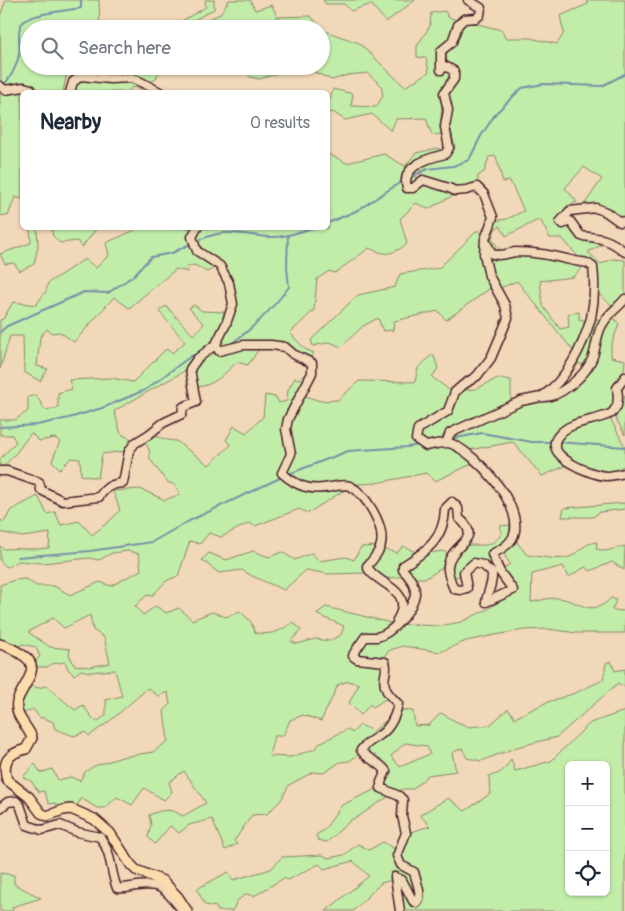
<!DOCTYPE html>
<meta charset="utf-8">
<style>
body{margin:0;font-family:Pangolin,sans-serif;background:#f2f2f3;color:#1f2937}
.controls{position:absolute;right:15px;bottom:15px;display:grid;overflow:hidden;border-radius:8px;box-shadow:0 1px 4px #0004}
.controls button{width:45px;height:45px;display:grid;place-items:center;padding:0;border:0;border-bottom:1px solid #e0e1e3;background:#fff;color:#1f2937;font:25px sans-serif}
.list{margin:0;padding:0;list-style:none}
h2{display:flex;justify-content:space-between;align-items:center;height:65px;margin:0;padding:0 20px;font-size:21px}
h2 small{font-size:16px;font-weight:400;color:#747a83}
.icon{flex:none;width:28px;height:28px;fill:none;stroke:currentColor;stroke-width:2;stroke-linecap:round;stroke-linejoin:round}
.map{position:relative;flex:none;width:625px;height:911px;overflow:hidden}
.search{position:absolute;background:#fff;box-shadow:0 1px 4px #0004;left:20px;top:20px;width:310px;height:55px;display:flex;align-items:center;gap:12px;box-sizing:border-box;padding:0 18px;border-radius:28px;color:#747a83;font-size:19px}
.panel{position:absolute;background:#fff;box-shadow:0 1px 4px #0004;left:20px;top:90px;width:310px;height:140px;border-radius:8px}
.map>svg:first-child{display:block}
</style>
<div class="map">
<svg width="625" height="911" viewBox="0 0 625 911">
<rect width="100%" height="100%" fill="#f0d8b8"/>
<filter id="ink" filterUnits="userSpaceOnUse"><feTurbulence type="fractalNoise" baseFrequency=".02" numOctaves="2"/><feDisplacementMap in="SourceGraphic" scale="10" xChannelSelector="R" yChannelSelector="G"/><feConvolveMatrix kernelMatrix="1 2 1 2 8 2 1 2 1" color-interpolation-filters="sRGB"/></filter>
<g filter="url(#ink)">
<!-- green -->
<path fill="#c2eda9" stroke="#86866a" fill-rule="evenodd" d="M6 0H99L100 29H29V66H68L63 92H34L27 84 7 87 1 83 0 16Z
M205 0H214V9L180 28 168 29 206 7Z
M229 0H250L255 10 272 5 277 17 311 16 322 30 359 43 405 87 429 72 426 58 417 57V46L430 26 431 13 445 11 448 17 457 20 451 37 443 47 440 74 448 71 450 74 441 91 440 99 442 106 440 127 442 134 432 135 426 118 396 119 391 131 372 114 345 120 333 112 328 113V100H330L333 89 353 94 351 106 376 107 383 96 381 85 367 73 348 75 332 80 314 72 313 66H321V29H188L220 14Z
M323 0H415L386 22 371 4 351 11 344 4H326Z
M587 0H625V217C616 217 613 210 606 207 599 205 591 205 584 205L602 179 584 167 565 188 577 202 567 206 555 222 558 226 569 225 581 240H591L605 243 588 252 601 264 612 259 625 260V295L614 307 595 291 597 266 588 259H580L562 238H550L540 219 506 236 500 226 495 229 492 239 500 250 498 253 494 250 489 237 494 221 507 219 524 211 510 181 503 182 496 156 489 157 484 172 478 176V183L455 188 443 182 426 179 421 176 420 166 450 155 455 148 450 126 451 114 448 93 458 79 457 71 447 62 446 54 455 44 462 24 469 22 502 30 505 38H530L557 44 564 33 560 16 588 4Z
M115 66H161L156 79 148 83 113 76Z
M242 66H280L276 74 259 79 250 77Z
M85 79 130 81 145 86 143 89 132 87 128 92H72L76 84Z
M0 90 4 93 24 91 26 92H22V199L15 197 8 216 0 215Z
M439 148V152C427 155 422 159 414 169L416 177 421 182 456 194 428 209 416 203 400 219 407 244C391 255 387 256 369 248L335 273 329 271 317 279 314 310 290 333 305 349 314 353 309 359 298 354 294 348 283 341 223 348 219 344C228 321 245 295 228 272 225 267 222 263 218 260 205 251 200 251 195 236L201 228H328V154L347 163 384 154 405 166 416 153Z
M30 228H37L38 246 34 264 20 271 14 263 5 264 0 254 31 243Z
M51 228H97L82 247 77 241 60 243 53 236Z
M135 228H195C182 254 199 251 214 268L207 272 195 265 186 267 188 272 176 269 129 308 114 297 74 342 60 332 52 333 47 329 40 337 37 366 48 369 40 381 24 372 23 336H10L0 369V320L3 319 13 302 36 305 46 291 48 283 85 259 96 268 109 255 106 243 135 230Z
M478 230 483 238 492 287 446 320 438 311 394 321 393 330 383 331 378 318 363 326 341 347 330 342 313 346 311 340 358 295 395 287 400 274 439 268Z
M485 253 512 254 586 263 573 277 540 281 543 306 560 329 569 327 568 314 579 312V319L587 321 575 353 517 281 498 289 491 274Z
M194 305 202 311 224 312 222 323 212 342 188 369 114 411 121 434 133 440 126 451 102 454 98 478 81 475 80 459 71 458 60 469 52 461 60 441 54 438 39 441 31 433 16 453 2 468H0V459L16 442 12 435H0V420H15L28 411V397L36 395 45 410 58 408V393L72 389 69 380 111 378 133 382 166 349 172 353 185 342 159 311 166 306 193 335 204 324 189 308Z
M613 317 619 324 611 346V357L625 360C625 372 614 404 608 414L625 447V465L601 479 570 464 542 476 513 442 469 450 454 442 453 434 513 408 542 401 566 391 581 380 605 323Z
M592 318 601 320 590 360 584 366 579 363 571 374 567 371Z
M244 348 259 349 248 365 237 362C225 373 214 386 197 387L192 369C205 347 221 349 244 348Z
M433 354 438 368 432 377 452 392 446 410 425 422 414 440 440 446H451L474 463 435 481 426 473 376 483 312 487 292 478 286 472 294 454 288 427 303 395 320 401 338 400 359 381 415 382 418 368Z
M304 375 307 377 286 419 289 454 279 473 301 489 348 488 308 513 299 509 255 526 249 523 221 537 209 533 200 544 190 541 178 576 166 581 152 596 147 595 135 606 143 615 156 606 166 613 179 608 192 620 212 612 226 617 240 611 251 622 255 633C273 635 279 632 293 622L301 630 291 641 297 644 315 639 329 641 341 635 344 626 316 614 326 607 391 623C374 642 361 622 350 653L352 659 379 664 382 667 380 685 387 698 373 707 370 704 361 715 349 703 359 684 348 681 338 685 321 721 303 715 290 720 283 736H274L269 756 291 757 315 749 320 743 348 729 352 733 360 725 374 731 385 721 388 724 360 754 349 761 340 762 324 773 313 772 289 785 281 800 267 814 252 815 234 841 237 844 225 850 212 819 189 825 179 833 170 826 155 844 148 837 151 824 149 815C163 809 170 808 183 816L206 803 184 771 169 782 172 792 164 800 144 788 132 805 117 797 105 808H97L81 798 77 806 67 805 59 809 55 803 49 804 44 791 39 792 31 781 23 777 35 764 41 773 52 769 58 780 71 777 80 781 85 772 94 766 122 757 153 752 168 741 164 711 170 705 168 692 158 696 148 688 111 720 89 736 85 732 74 736 55 729 53 722 44 718H40L33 709 22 714 21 700 29 685 38 688 46 686 75 710 83 705 93 719 98 721 106 715V700L122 696 115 670 90 672 81 670 74 675 68 669 65 662 51 664 47 667H36L34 662 40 657 36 647 23 644 15 648 3 642 2 639H0V585L15 580 25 579 37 586H54L70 595 100 582 111 586 141 570 139 554 129 551 112 553 99 560 89 558 43 563 19 561 7 567 0 561V546L4 549C20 548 34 550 49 548L50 533 22 537 0 532V520L4 522 11 510 38 496 47 514 55 512 61 525 79 521 92 535 112 519 120 510 113 491 140 489 165 500 180 494 175 485 167 482 150 459 149 449 145 442 153 435 167 440 176 441 209 465 231 445 226 440 234 426 246 433 263 417 265 395 276 397 279 403 287 401 288 390 295 378 299 379ZM90 615 93 630 104 637 110 663 89 667 74 665 69 654 70 649 50 647 28 632 53 618 64 628Z
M498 378 511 380V402L446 438 424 442 419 438V430L449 412 457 391 476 389Z
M625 395V435L614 415Z
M625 503V509L600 512 593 517H562L564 508Z
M510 525 509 537 487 554 488 559 496 570 493 571 478 562 462 575 451 578V560L467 545C483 545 492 548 502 533L500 526Z
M516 541 527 555C537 556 561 561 570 557 580 551 585 543 597 542L596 549 606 551 625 546 624 570 612 562 590 571 585 567 569 577 563 566 532 574 531 602C539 601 547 598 555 598 578 598 590 620 611 598L616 600 612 610 625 611V633H577L548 629 524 630 495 635 466 641 440 652 403 646 390 650 382 658 357 656 367 637 377 639 399 624 440 626 461 622 488 609 517 591 502 570 510 564 503 553Z
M378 546 365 564 364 568 365 573 328 574 306 570 284 590 252 576 242 570 219 573 202 560 209 553 226 560 253 551 269 557 282 552 295 560 312 553 319 561 346 557 354 560 361 547Z
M403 546 420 554 403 564 405 576 384 579 371 570 373 561 384 549 397 553Z
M443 551 450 554 446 558 445 566 426 578H413L407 570V567L429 553Z
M611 661 615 671 625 669V687L618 683 557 737 517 747 481 761 467 758 462 748 452 753 456 771 428 775 413 789H402L396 793 383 787 388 773 387 766 365 753 367 744 390 729 401 710 413 711 415 726 429 725 441 713 455 721 469 727 490 725 508 709 515 718 545 703 575 693 603 680 606 663ZM405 743 427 746 430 754 400 767 391 756Z
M625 711V911H404L399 883 416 904 421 886 403 860 402 855 411 832 430 826 420 815 448 798 465 811 490 794 489 776C501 774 505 770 511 759L515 771 551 761 590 723ZM569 765H606V892H569Z
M378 788 389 796 356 818 352 819 327 842 318 840 316 835 324 830 342 805Z
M383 842 395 849C387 866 405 865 412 876 414 879 414 883 414 887 415 892 417 893 416 898 410 889 404 869 391 872L392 880 381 883 353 911H326L369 876 353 861 324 869 319 864 288 880 284 878 254 896 246 894 237 901 232 911H218L216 907 205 905 197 889 228 872 233 880 271 869 282 857 323 855 328 858 344 855 358 844 369 850Z
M0 873 14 875V884L41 898 12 907 13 911H0Z"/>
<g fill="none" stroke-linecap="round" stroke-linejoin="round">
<!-- stream -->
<path stroke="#7890a7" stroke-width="2" d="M3 85C11 78 17 65 19 55 22 43 13 27 27 19 43 12 64 11 81 8V0
M410 177 428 169 453 166 469 160 481 136 496 113 522 88 543 84 602 86 625 74
M328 223 358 210 404 180
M197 241C227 227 240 235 270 237 285 238 300 231 313 228
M0 332 7 326 84 292 108 293 133 276 151 257 172 253 192 243
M229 345C252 330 272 309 289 287L287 267 288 235
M0 427 37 425 69 418 102 408 145 390 191 356 198 354
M451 439 482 433 532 442H553
M557 442 625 447
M289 474 348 451 407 447 419 445
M18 557 90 551 152 542 189 521 282 477"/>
<defs>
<path id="minor" d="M0 86 5 90 24 87 31 89V92
M70 92 73 82 81 76 110 79 132 78 145 84 160 92
M625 221 620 222 606 212 596 208 570 211 560 222 563 224 570 221 581 236C602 238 609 239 625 252
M485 240 492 254C501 257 507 253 516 252 538 252 554 256 575 261 584 263 586 261 593 267 595 283 594 303 591 318 583 346 566 381 541 397 559 399 586 375 592 359 597 347 596 332 604 322 609 313 619 307 625 299
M216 344 219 351 243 345H271L285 347 293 354 312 363V373L288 419 286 429 291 454 282 473C298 487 310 491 331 487 337 486 344 484 350 486 366 494 385 526 381 544 380 551 372 561 367 566 374 585 417 588 397 620
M625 377 617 388 618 397 617 406 612 413C595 422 571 420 559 435 540 455 591 475 606 476 612 476 619 474 625 473
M446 443 450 433 521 401 541 397
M0 471H7L39 482 41 490 63 501 99 497C106 487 111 484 123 483L129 451 135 443 148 435 163 423 182 414 183 407 196 402 190 369 197 359 216 344 226 324 233 304 229 283 220 266 197 251 192 237 197 228
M0 808 8 802 16 801 20 805 27 825 42 830 60 825 77 832 100 837C112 852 110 871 117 888 125 889 130 887 137 886 165 882 167 893 183 911
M400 911 395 877 402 880 413 901 417 903C423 895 416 881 414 872L401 865 397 856 406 833 402 816 403 800 399 796 381 788V782L386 771C378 760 367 760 361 750 366 744 370 741 377 737 389 730 395 718 398 704 388 694 382 688 385 675 386 669 387 667 385 662L357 659 353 656 354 653 365 637C369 637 374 637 377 637 392 634 413 609 415 594 416 585 409 576 403 570V566C427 551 444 539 445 509L452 502 458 508 459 518C485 540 450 544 448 566 447 574 451 582 454 589L460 590 467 588 464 572 474 563 483 565 492 573C493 586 487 591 486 602L513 590 500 572 492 554C502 549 513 543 515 531 519 501 477 455 452 444 445 441 433 445 426 446L416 439 418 429 448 411 455 392 463 385 477 376 491 358 508 318 505 305 489 276 484 254 485 239 490 226 493 217 484 194 477 187 466 190 455 191 449 188 423 180 413 188H407C400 166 429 158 445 154L449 148 445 127 448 110 444 93 454 79V71L445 66 441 70V51L452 42 458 25 464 19 476 18 480 15 481 8 468 0"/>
<path id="major" d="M0 644C7 646 15 650 21 654 45 667 21 686 17 702 14 716 28 726 32 738L26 749C7 754 2 762 7 780L29 797 41 813 47 816 63 810 71 809 94 819 110 833 131 865 136 870 163 881 178 897 187 911"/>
</defs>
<!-- minor casing -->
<use href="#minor" stroke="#4a1f2b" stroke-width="11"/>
<!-- major casing -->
<use href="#major" stroke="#4a1f2b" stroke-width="12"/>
<!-- minor -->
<use href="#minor" stroke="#f0d8b8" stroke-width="8"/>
<!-- major -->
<use href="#major" stroke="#fddcac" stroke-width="9"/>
</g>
</g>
</svg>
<div class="controls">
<button>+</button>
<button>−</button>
<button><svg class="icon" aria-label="locate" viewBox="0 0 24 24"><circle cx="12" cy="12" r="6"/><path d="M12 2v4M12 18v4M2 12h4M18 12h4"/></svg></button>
</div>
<div class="search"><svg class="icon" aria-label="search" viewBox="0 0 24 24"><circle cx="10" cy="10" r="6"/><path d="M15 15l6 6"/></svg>Search here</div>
<section class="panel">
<h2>Nearby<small>0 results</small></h2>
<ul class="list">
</ul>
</section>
</div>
